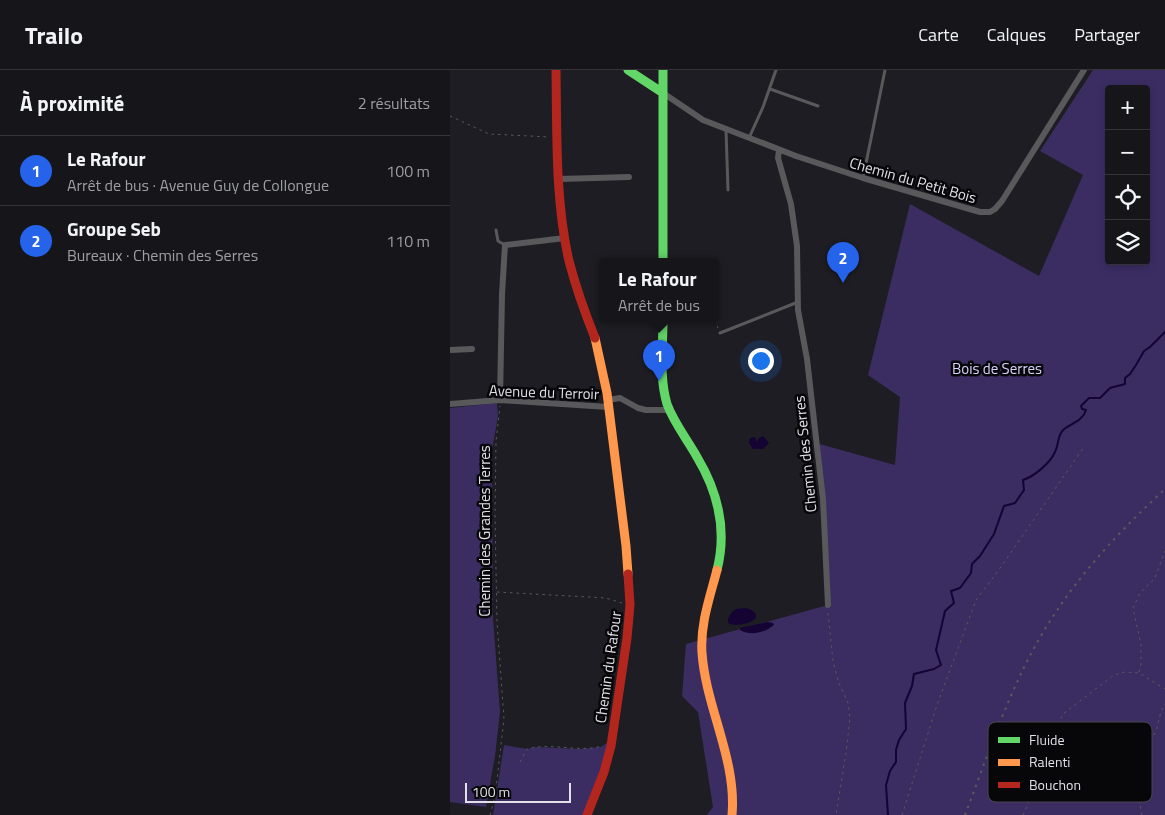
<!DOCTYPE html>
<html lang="fr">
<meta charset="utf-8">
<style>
body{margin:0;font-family:"Titillium Web",sans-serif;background:#1f1f23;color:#f1f3f6}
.controls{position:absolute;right:15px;top:15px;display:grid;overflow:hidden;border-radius:5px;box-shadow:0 2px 8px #0003}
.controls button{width:45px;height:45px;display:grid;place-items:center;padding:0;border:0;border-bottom:1px solid #353539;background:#16161a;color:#f1f3f6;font:25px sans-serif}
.scale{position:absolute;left:15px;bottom:12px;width:106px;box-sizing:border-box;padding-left:5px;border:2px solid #e1e0e7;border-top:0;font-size:14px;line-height:18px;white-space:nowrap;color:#e1e0e7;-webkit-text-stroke:4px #07070a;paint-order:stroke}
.you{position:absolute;left:310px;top:290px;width:18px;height:18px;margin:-12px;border:4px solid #fff;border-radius:50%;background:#1a73e8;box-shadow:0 0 0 8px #1a73e833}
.badge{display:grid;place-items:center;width:32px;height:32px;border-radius:50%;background:#2563eb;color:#fff;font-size:16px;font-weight:700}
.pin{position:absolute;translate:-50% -41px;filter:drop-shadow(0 1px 2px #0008)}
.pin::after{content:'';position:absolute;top:26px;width:18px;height:15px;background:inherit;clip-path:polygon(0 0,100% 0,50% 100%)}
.popup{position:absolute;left:149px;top:188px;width:120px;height:65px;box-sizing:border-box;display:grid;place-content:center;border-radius:5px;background:#16161a;filter:drop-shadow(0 1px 4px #0005);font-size:16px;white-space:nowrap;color:#9e9fa2}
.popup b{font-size:19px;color:#f1f3f6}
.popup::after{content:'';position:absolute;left:50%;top:100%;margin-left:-10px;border:10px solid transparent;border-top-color:#16161a}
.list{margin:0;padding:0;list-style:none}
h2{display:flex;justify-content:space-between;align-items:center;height:65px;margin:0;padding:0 20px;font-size:21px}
h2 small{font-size:16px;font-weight:400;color:#9e9fa2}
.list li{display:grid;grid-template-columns:32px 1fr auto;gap:15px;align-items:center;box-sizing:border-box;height:70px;padding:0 20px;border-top:1px solid #353539}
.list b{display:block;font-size:19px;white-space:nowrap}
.list p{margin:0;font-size:16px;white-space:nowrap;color:#9e9fa2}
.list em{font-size:16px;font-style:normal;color:#9e9fa2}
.icon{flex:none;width:28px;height:28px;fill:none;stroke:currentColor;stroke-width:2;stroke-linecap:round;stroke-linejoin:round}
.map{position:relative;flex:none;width:715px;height:745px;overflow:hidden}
header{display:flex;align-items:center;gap:30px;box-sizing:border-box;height:70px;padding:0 25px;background:#16161a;border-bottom:1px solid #353539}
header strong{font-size:24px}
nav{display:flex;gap:28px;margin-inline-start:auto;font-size:18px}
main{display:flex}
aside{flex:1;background:#16161a}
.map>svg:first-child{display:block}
</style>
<header>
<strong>Trailo</strong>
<nav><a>Carte</a><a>Calques</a><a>Partager</a></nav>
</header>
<main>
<aside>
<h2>À proximité<small>2 résultats</small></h2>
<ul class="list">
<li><span class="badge">1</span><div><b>Le Rafour</b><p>Arrêt de bus · Avenue Guy de Collongue</p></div><em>100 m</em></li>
<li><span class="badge">2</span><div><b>Groupe Seb</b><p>Bureaux · Chemin des Serres</p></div><em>110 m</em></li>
</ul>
</aside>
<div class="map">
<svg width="715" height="745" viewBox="0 0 715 745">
<rect width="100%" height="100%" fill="#1e1d23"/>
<!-- green -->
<path fill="#3b2d62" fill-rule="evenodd" d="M643 0H715V745H257L263 737 248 642 232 626 236 574 378 535 366 373 445 395 450 327 418 305 460 134 589 206 633 105 590 81ZM659 19H696V191H659Z
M47 333 48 346 42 380 43 548 50 642 45 686 36 737 0 732V338Z
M161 670 135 745H43L54 675 77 679 86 677 130 679 151 677Z"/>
<!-- water -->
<path fill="#140333" d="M313 366 319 373 313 379H303L299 373 300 368 305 367 307 372 309 368Z
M286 539C295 538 300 537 306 544V548C300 554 286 557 278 553 277 547 282 542 286 539Z
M318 552 323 553 324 555C314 563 301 566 290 560V558Z"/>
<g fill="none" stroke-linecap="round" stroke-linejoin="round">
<!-- stream -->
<path stroke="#140333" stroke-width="2" d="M438 745 436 715 440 701 446 692V680L449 670 456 659 455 633 462 616 464 604 484 599 491 595 486 580 495 541 504 533 501 521 510 518 521 503 522 494 530 486 544 464 554 436 565 433 574 420 573 410C585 406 600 393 605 382 609 374 607 367 613 360 621 353 633 351 636 340L632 339 631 336 639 328H650L660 318 675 314V308L680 304 686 295 694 281 700 277 715 262"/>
<!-- path -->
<path stroke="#5a585c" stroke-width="1" stroke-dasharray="2.5 4" stroke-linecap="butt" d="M0 46 39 64 100 67
M265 250 268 258
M47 522 156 528 172 533
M378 543 383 591 388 611 398 633 400 648 396 683 386 745
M689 602 691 594V575L683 538 690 523 705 508 715 481
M70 692 77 679C102 672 128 683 152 676
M40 745 45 727 54 649 47 552 45 446 46 371 50 336
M452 745 487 635 526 530 546 504 634 377
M573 745 585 719 591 691 613 644 664 605 675 602 689 603 715 619
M692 745C688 725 684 702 692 683 695 676 701 671 705 663 709 654 709 642 715 634"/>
<!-- lane -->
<path stroke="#59585a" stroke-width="3" d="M320 19 368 36
M276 60 278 120
M299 68 313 37 326 0
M413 108 435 0
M46 160 48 171 55 175
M270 263 348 232"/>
<!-- street -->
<path stroke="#59585a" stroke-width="6" d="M213 23 253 50 346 86 413 108 530 142H540L545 139 552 131 634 0
M329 80 328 88 341 134 347 176 348 240 357 289 373 429 378 535
M110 109 179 107
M0 280 22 279
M50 330 52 224 55 175 115 168
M158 330 170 328 188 338 196 340H219
M0 334 50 330 158 337"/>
<!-- fast -->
<path stroke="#63d668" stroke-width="9" d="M178 0 213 23
M213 0V192
M213 250C213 277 209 307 217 334 224 353 237 369 247 387 268 422 277 461 267 500"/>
<!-- slow -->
<path stroke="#ff974d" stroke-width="9" d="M145 268 157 323 176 476 178 504
M267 500C260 527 250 554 252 583 256 638 287 690 282 745"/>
<!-- jam -->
<path stroke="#b3261e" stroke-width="9" d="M106 0C107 61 105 131 119 191 126 218 135 243 145 268
M137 745 154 702 161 676 177 568 180 535 178 504"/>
<!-- rail -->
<path stroke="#5a595d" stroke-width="2" stroke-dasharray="2.5 5" stroke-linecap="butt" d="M515 745C536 690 555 632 583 580 617 517 663 467 715 419"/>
</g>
<g text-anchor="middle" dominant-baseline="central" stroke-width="5" stroke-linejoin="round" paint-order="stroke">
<!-- street labels -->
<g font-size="15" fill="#e1e0e7" stroke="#07070a">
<text transform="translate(463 110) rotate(16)">Chemin du Petit Bois</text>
<text transform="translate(94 322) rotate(2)">Avenue du Terroir</text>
<text transform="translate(355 384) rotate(-96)">Chemin des Serres</text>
<text transform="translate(34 461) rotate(-90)">Chemin des Grandes Terres</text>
<text transform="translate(158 597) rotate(-82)">Chemin du Rafour</text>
</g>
<!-- park labels -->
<g font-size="15" fill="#d7d1fe" stroke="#07070a">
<text x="547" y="298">Bois de Serres</text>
</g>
</g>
<!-- legend -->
<rect x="538" y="652" width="164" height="80" rx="8" fill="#07070a" stroke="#48484c" stroke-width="1"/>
<rect x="548" y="667" width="22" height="6" fill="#63d668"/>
<rect x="548" y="689" width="22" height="7" fill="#ff974d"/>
<rect x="548" y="712" width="22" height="6" fill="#b3261e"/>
<g font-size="14" fill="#e1e0e7">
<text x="579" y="675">Fluide</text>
<text x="579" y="697">Ralenti</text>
<text x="579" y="720">Bouchon</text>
</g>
</svg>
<div class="controls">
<button>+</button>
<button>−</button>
<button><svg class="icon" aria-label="locate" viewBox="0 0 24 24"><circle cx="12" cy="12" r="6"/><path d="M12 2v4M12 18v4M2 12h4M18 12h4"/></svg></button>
<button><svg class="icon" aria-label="layers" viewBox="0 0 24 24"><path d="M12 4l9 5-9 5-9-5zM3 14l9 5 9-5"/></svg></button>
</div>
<div class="scale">100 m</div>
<div class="you"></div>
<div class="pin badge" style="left:209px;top:311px">1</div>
<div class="popup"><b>Le Rafour</b>Arrêt de bus</div>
<div class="pin badge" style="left:393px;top:213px">2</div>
</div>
</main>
